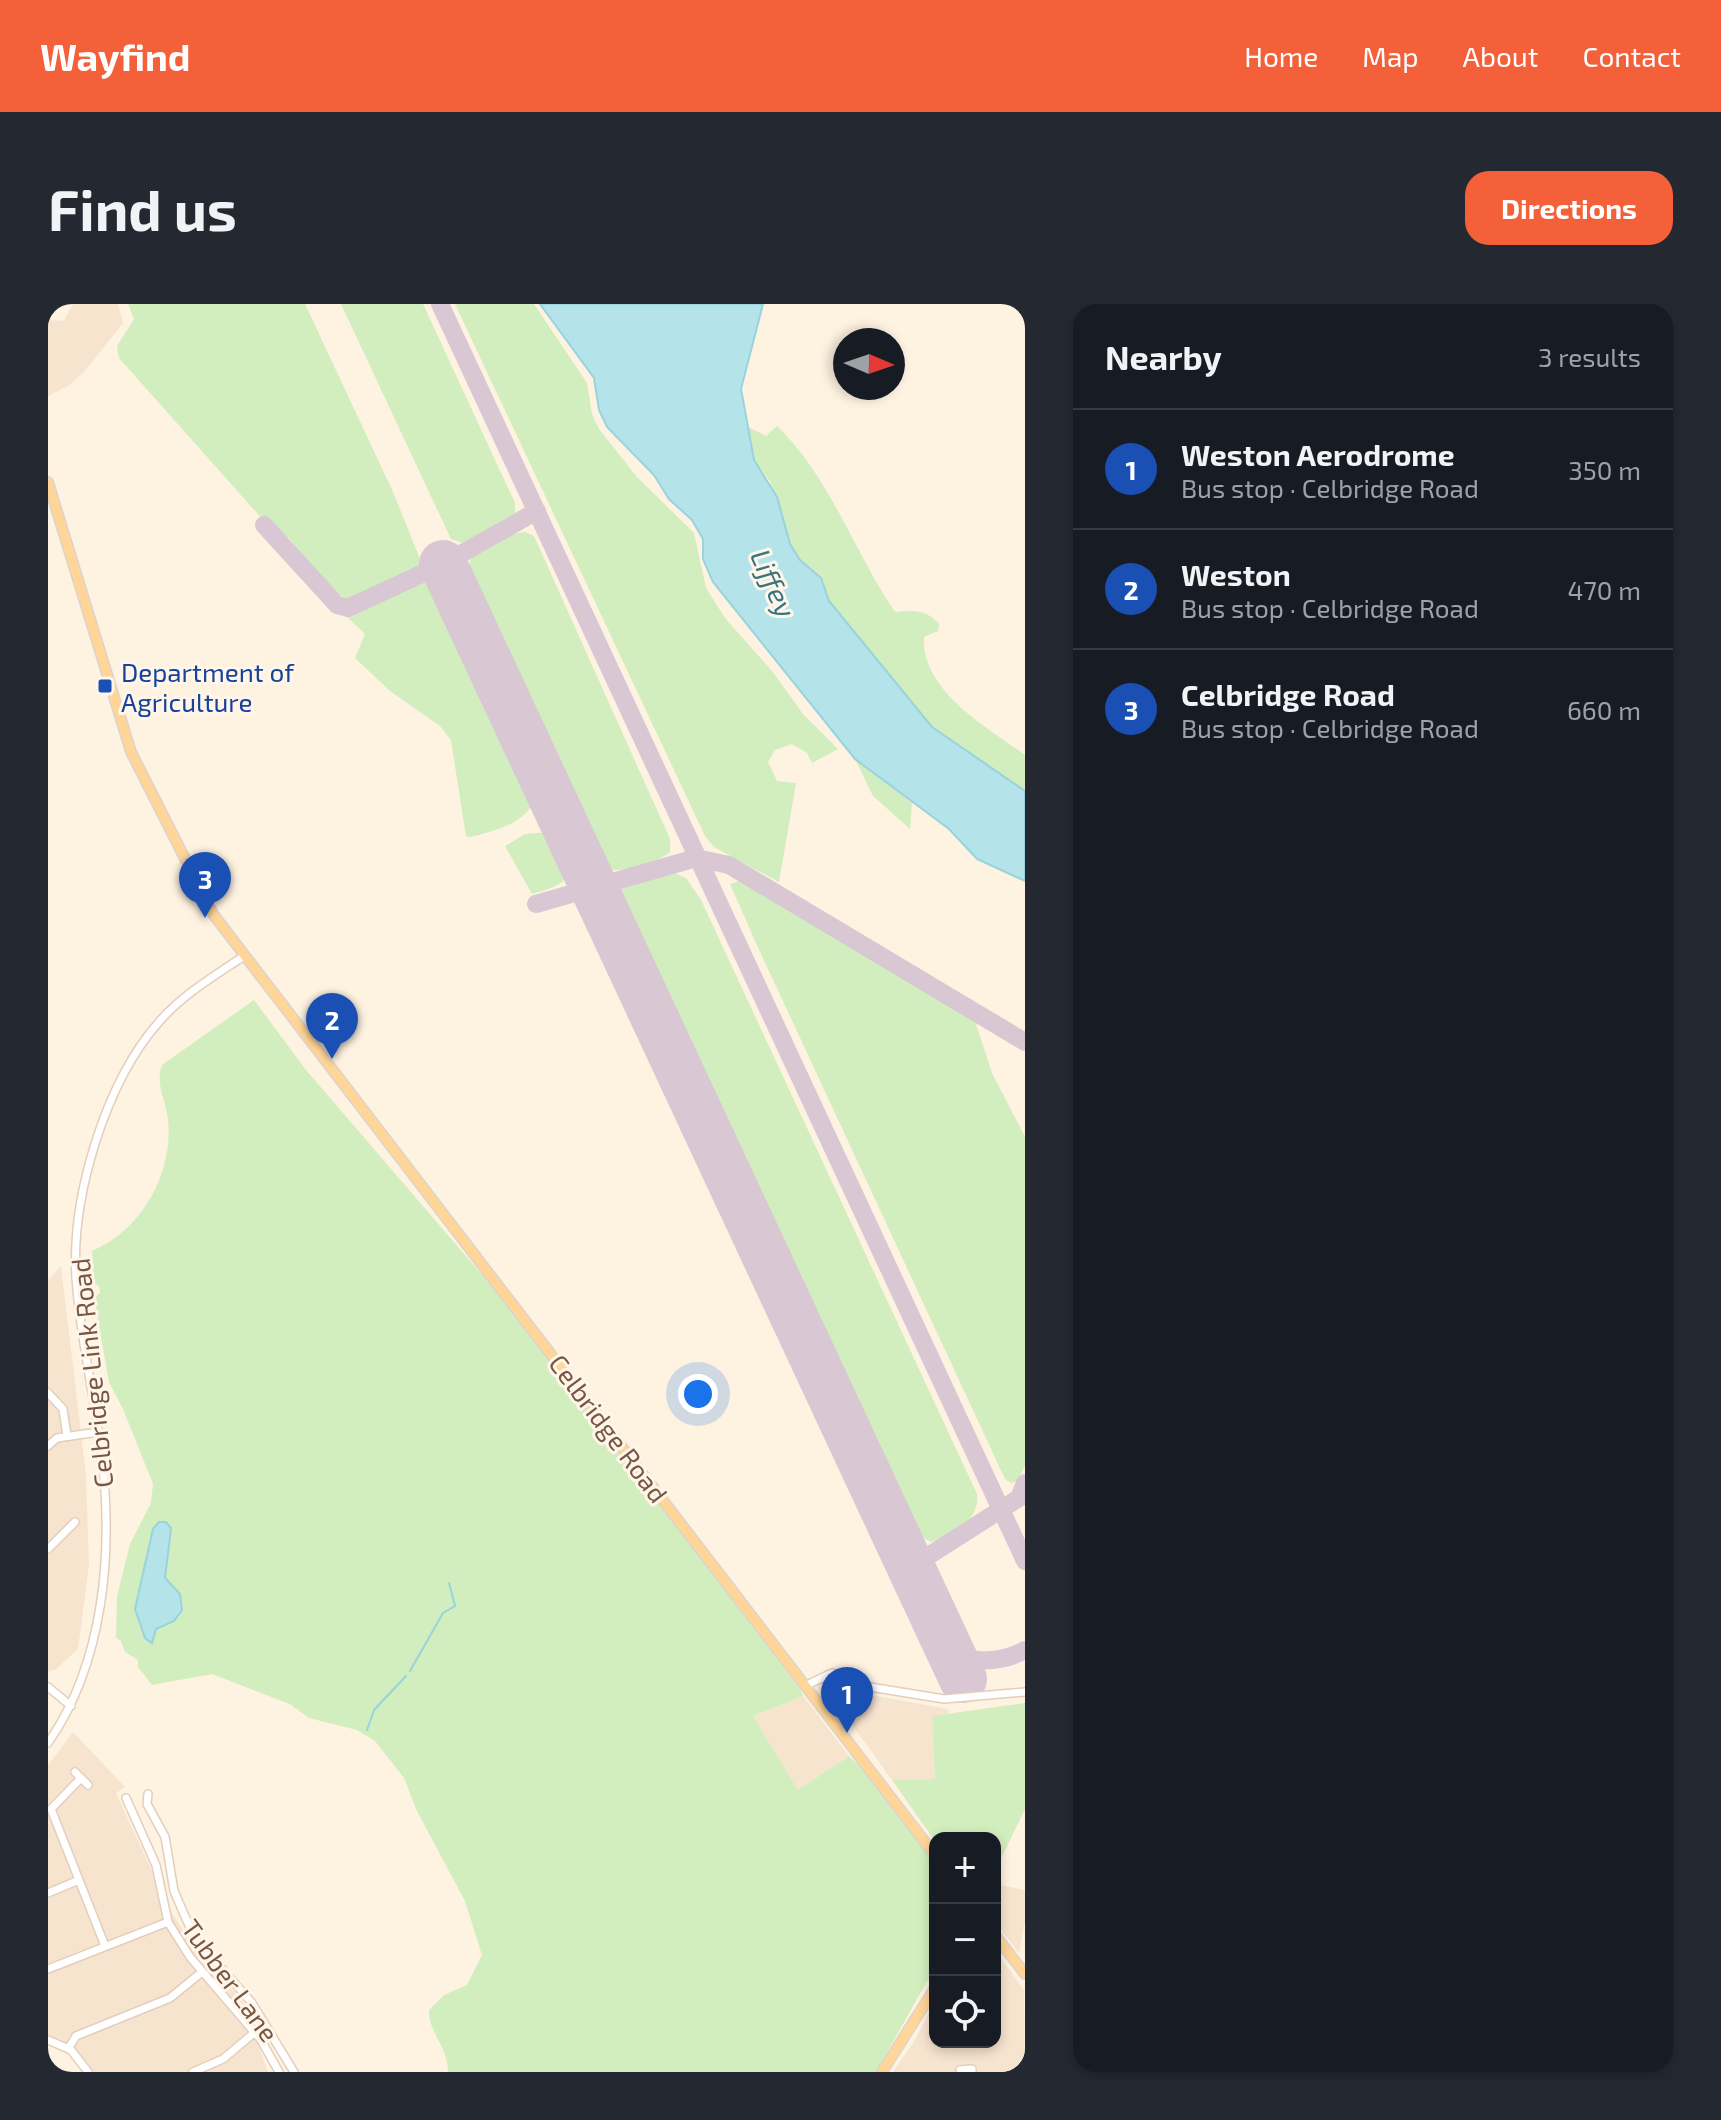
<!DOCTYPE html>
<meta charset="utf-8">
<style>
body{margin:0;font-family:"Exo 2",sans-serif;background:#242831;color:#f1f3f6}
.controls{position:absolute;right:24px;bottom:24px;display:grid;overflow:hidden;border-radius:16px;box-shadow:0 4px 12px #0003}
.controls button{width:72px;height:72px;display:grid;place-items:center;padding:0;border:0;border-bottom:2px solid #363941;background:#171b24;color:#f1f3f6;font:40px sans-serif}
.compass{position:absolute;left:785px;top:24px;width:72px;height:72px;border-radius:50%;background:#171b24;box-shadow:0 4px 12px #0003;rotate:92deg}
.you{position:absolute;left:650px;top:1090px;width:28px;height:28px;margin:-20px;border:6px solid #fff;border-radius:50%;background:#1a73e8;box-shadow:0 0 0 12px #1a73e833}
.badge{display:grid;place-items:center;width:52px;height:52px;border-radius:50%;background:#f4603a;color:#fff;font-size:26px;font-weight:700}
.pin{position:absolute;translate:-50% -66px;filter:drop-shadow(0 2px 4px #0008)}
.pin::after{content:'';position:absolute;top:42px;width:28px;height:24px;background:inherit;clip-path:polygon(0 0,100% 0,50% 100%)}
.list{margin:0;padding:0;list-style:none}
h2{display:flex;justify-content:space-between;align-items:center;height:104px;margin:0;padding:0 32px;font-size:34px}
h2 small{font-size:26px;font-weight:400;color:#9ea1a6}
.list li{display:grid;grid-template-columns:52px 1fr auto;gap:24px;align-items:center;box-sizing:border-box;height:120px;padding:0 32px;border-top:2px solid #363941}
.list b{display:block;font-size:30px;white-space:nowrap}
.list p{margin:0;font-size:26px;white-space:nowrap;color:#9ea1a6}
.list em{font-size:26px;font-style:normal;color:#9ea1a6}
.icon{flex:none;width:44px;height:44px;fill:none;stroke:currentColor;stroke-width:2;stroke-linecap:round;stroke-linejoin:round}
.map{position:relative;flex:none;width:977px;height:1768px;overflow:hidden;border-radius:24px}
header{display:flex;align-items:center;gap:48px;box-sizing:border-box;height:112px;padding:0 40px;background:#f4603a;color:#fff}
header strong{font-size:38px}
nav{display:flex;gap:44px;margin-inline-start:auto;font-size:28px}
.intro{display:flex;align-items:center;justify-content:space-between;box-sizing:border-box;height:192px;padding:0 48px}
h1{margin:0;font-size:56px}
.button{padding:20px 36px;border-radius:24px;background:#f4603a;color:#fff;font-size:28px;font-weight:700}
main{display:flex;gap:48px;padding:0 48px}
aside{flex:1;background:#171b24;border-radius:24px;box-shadow:0 4px 12px #0003}
.map>svg:first-child{display:block}
</style>
<header>
<strong>Wayfind</strong>
<nav><a>Home</a><a>Map</a><a>About</a><a>Contact</a></nav>
</header>
<div class="intro"><h1>Find us</h1><a class="button">Directions</a></div>
<main>
<div class="map">
<svg width="977" height="1768" viewBox="0 0 977 1768">
<rect width="100%" height="100%" fill="#fef2e1"/>
<!-- residential -->
<path fill="#f7e4cf" d="M25 0H70L75 19 36 68 20 82 0 92V16L16 17Z
M13 962 38 1171 41 1261 30 1345 8 1365 0 1368V976Z
M789 1378 823 1391 900 1405 901 1410 884 1413 887 1475 844 1476 779 1386 781 1379Z
M755 1392 801 1452 750 1486 705 1412Z
M25 1428 77 1483 68 1489 121 1604 152 1653 194 1696 220 1768H45L27 1744 0 1733V1461Z
M952 1581 977 1586V1617L971 1649 947 1618V1583Z
M947 1646 976 1686 977 1768H845L865 1739 887 1697V1738H947Z"/>
<!-- green -->
<path fill="#d2edbe" d="M80 0H257L345 188 376 265C364 273 313 300 301 296 282 288 254 249 240 233L233 236 71 54 69 42 86 15Z
M293 0H375L467 199V209L415 239 403 235Z
M407 0H486L539 79 544 110 551 125 589 173 646 229 658 284 677 314 724 367 755 410 790 445 764 459 759 449 744 440 727 446 720 458 729 477 748 479 731 578 666 543 657 532Z
M729 122C782 173 806 248 847 308 865 306 880 306 891 320L890 327 876 333C873 387 940 424 977 451V487L884 423 781 297 773 274 752 256 742 240 722 177 706 156 700 123 718 132Z
M477 228 486 232 622 535V548C607 560 580 567 561 566L556 561 422 270V254L465 230Z
M378 273 389 280 486 495C480 519 443 528 422 533L418 532 403 436 392 422 342 387 307 354 317 330 298 312Z
M807 455 864 499 862 525 825 492Z
M503 528C522 568 535 576 484 590L457 542 477 530Z
M624 568 638 574 653 596 929 1190C932 1216 905 1231 883 1238L866 1228 570 590V586Z
M694 576 926 714 944 769 977 833V1161L970 1177 963 1179 957 1175 708 639 682 580Z
M206 696 258 766 472 1015 753 1387 755 1392 705 1412 750 1486 801 1452 807 1458 810 1457 887 1558V1663L828 1768H400C400 1742 380 1728 381 1706L396 1691 419 1681 434 1651 417 1597 369 1507 356 1474 327 1437 309 1426 261 1414 242 1400 164 1370 104 1381 90 1363V1356L77 1348 73 1337 68 1334 69 1292 82 1240 103 1199 105 1180 75 1105 61 1078 46 993 52 989 51 982 45 978 44 947C93 927 126 869 120 816 118 796 107 781 114 761Z
M977 1399V1505L947 1567V1534L887 1537 844 1476 887 1475 884 1412Z"/>
<!-- water -->
<path fill="#b4e3ea" stroke="#99d3dc" stroke-width="2" d="M492 0H715L693 85 706 156 729 193 742 240 752 256 773 274 781 297 884 423 977 487V577L929 555 901 525 807 455 665 278 655 255V235L644 216 621 195 606 171 559 123 551 106 546 74Z
M111 1218H118L123 1224 117 1274 132 1290 134 1306 126 1317 108 1325 104 1339 97 1334 87 1305 105 1225Z"/>
<g fill="none" stroke-linecap="round" stroke-linejoin="round">
<!-- stream -->
<path stroke="#99d3dc" stroke-width="2" d="M362 1367 395 1309 407 1302 401 1279
M319 1426 326 1406 358 1372"/>
<!-- taxiway -->
<path stroke="#d9c8d4" stroke-width="18" d="M392 0 977 1257
M216 221 289 301 300 304 395 260 489 207
M488 600 648 554 681 561 977 738
M863 1263 971 1194 977 1179
M898 1338C915 1363 953 1359 977 1346"/>
<!-- runway -->
<path stroke="#d9c8d4" stroke-width="48" d="M395 260 915 1375"/>
<defs>
<path id="minor" d="M0 1089 15 1105 19 1132
M0 1142 9 1134 50 1128
M0 1245 27 1218
M759 1381 784 1369 816 1382 896 1395 977 1388
M0 1383 23 1402
M0 1439C56 1359 65 1249 54 1154 47 1094 32 1034 28 974 23 893 57 780 110 719 134 691 166 672 196 652
M27 1468 40 1481
M33 1474 3 1505 57 1642
M100 1490 99 1500 117 1533 126 1587 146 1633 204 1699 246 1768
M78 1494 108 1561 120 1618 142 1653 213 1736 231 1768
M0 1589 31 1576
M0 1665 120 1618
M0 1736 23 1746 40 1768
M20 1745 28 1732 122 1694 154 1668
M912 1766 924 1765V1768
M145 1768 175 1755 207 1728"/>
<path id="major" d="M0 178 83 448 165 610 887 1551
M947 1631 977 1670
M834 1768 887 1684"/>
</defs>
<!-- minor casing -->
<use href="#minor" stroke="#e3cebc" stroke-width="10"/>
<!-- major casing -->
<use href="#major" stroke="#dcd3cf" stroke-width="12"/>
<!-- minor -->
<use href="#minor" stroke="#fff" stroke-width="7"/>
<!-- major -->
<use href="#major" stroke="#ffd697" stroke-width="9"/>
</g>
<!-- markers -->
<rect fill="#1a4fb4" stroke="#fff6e9" stroke-width="3" x="49" y="374" width="16" height="16" rx="4"/>
<g text-anchor="middle" dominant-baseline="central" stroke-width="6" stroke-linejoin="round" paint-order="stroke">
<!-- transit labels -->
<g font-size="26" fill="#164399" stroke="#fff6e9" text-anchor="start">
<text x="73" y="367">Department of<tspan x="73" dy="30">Agriculture</tspan></text>
</g>
<!-- street labels -->
<g font-size="26" fill="#785645" stroke="#fff6e9">
<text transform="translate(43 1069) rotate(-96)">Celbridge Link Road</text>
<text transform="translate(561 1124) rotate(53)">Celbridge Road</text>
<text transform="translate(183 1676) rotate(54)">Tubber Lane</text>
</g>
<!-- water labels -->
<g font-size="28" font-style="italic" fill="#37757f" stroke="#fff6e9">
<text transform="translate(726 279) rotate(66)">Liffey</text>
</g>
</g>
</svg>
<div class="controls">
<button>+</button>
<button>−</button>
<button><svg class="icon" aria-label="locate" viewBox="0 0 24 24"><circle cx="12" cy="12" r="6"/><path d="M12 2v4M12 18v4M2 12h4M18 12h4"/></svg></button>
</div>
<svg class="compass" viewBox="-18 -18 36 36"><path d="M0-13l5 13h-10z" fill="#e53935"/><path d="M0 13l5-13h-10z" fill="#9ea1a6"/></svg>
<div class="you"></div>
<div class="pin badge" style="left:799px;top:1429px;background:#1a4fb4">1</div>
<div class="pin badge" style="left:284px;top:755px;background:#1a4fb4">2</div>
<div class="pin badge" style="left:157px;top:614px;background:#1a4fb4">3</div>
</div>
<aside>
<h2>Nearby<small>3 results</small></h2>
<ul class="list">
<li><span class="badge" style="background:#1a4fb4">1</span><div><b>Weston Aerodrome</b><p>Bus stop · Celbridge Road</p></div><em>350 m</em></li>
<li><span class="badge" style="background:#1a4fb4">2</span><div><b>Weston</b><p>Bus stop · Celbridge Road</p></div><em>470 m</em></li>
<li><span class="badge" style="background:#1a4fb4">3</span><div><b>Celbridge Road</b><p>Bus stop · Celbridge Road</p></div><em>660 m</em></li>
</ul>
</aside>
</main>
